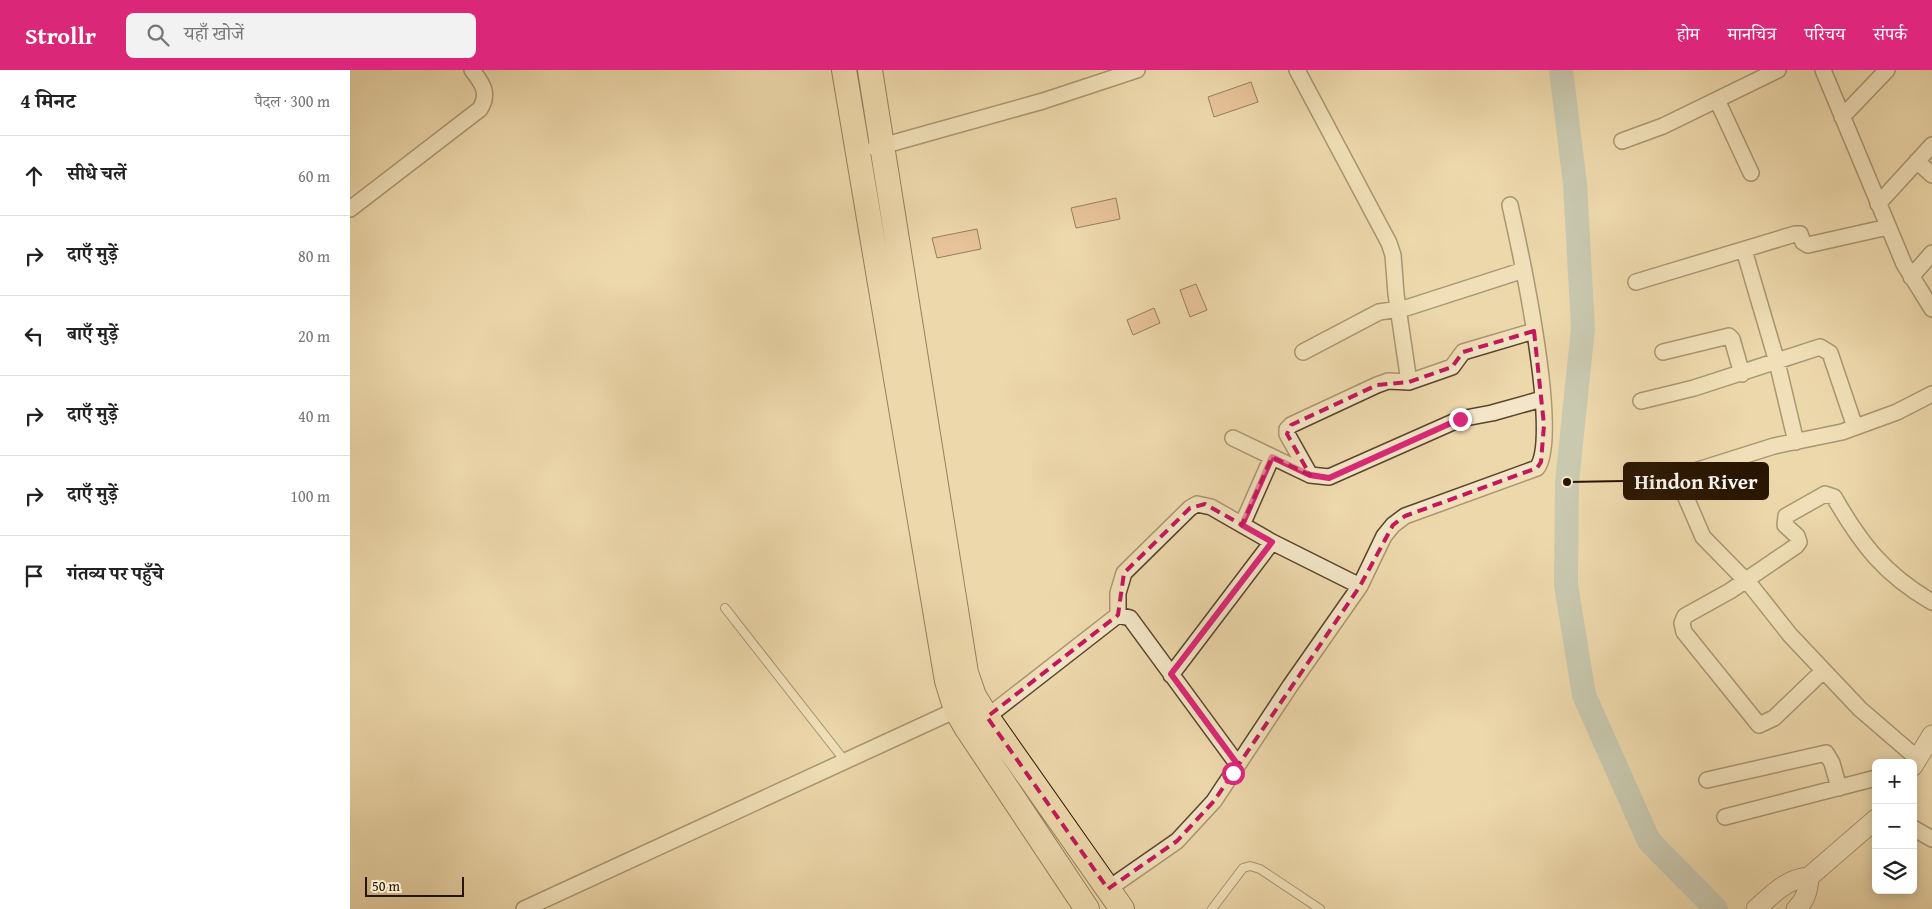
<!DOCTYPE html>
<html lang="hi">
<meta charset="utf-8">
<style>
body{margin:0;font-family:"Gentium Book Plus","Noto Serif Devanagari",serif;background:#f2f2f2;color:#222}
.controls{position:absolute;right:15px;bottom:15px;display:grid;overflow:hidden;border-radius:8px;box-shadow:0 2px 12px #0003}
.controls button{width:45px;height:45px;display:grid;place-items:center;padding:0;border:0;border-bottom:1px solid #e0e0e0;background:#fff;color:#222;font:25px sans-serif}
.scale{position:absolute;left:15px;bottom:12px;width:99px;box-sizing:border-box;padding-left:5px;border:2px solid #281400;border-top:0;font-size:14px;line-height:18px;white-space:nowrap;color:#281400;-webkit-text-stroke:4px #f3e6c8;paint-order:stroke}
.stop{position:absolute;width:15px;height:15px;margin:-11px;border:4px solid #db2777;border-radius:50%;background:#fff}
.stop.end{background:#db2777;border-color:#fff;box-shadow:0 1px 5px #0008}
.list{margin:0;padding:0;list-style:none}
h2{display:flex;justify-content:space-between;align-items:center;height:65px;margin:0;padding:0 20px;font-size:21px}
h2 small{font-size:16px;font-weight:400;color:#767676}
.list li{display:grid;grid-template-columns:32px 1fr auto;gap:15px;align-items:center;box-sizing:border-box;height:80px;padding:0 20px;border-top:1px solid #e0e0e0}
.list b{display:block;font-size:19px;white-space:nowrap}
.list em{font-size:16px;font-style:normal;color:#767676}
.icon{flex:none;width:28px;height:28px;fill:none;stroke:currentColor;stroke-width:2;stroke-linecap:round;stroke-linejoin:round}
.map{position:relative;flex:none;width:1582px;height:839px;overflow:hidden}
header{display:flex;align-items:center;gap:30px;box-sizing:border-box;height:70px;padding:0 25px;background:#db2777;color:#fff}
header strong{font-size:24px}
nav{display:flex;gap:28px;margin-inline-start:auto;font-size:18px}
.search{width:350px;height:45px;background:#f2f2f2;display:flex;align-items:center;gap:12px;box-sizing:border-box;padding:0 18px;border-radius:8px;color:#767676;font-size:19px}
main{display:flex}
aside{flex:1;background:#fff}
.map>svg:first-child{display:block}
</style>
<header>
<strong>Strollr</strong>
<div class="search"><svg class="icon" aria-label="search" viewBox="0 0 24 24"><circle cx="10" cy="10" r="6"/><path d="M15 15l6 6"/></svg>यहाँ खोजें</div>
<nav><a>होम</a><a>मानचित्र</a><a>परिचय</a><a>संपर्क</a></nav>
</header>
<main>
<aside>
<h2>4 मिनट<small>पैदल · 300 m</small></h2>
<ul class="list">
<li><svg class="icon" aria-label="ahead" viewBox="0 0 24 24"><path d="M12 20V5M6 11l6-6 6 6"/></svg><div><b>सीधे चलें</b></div><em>60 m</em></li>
<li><svg class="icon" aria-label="right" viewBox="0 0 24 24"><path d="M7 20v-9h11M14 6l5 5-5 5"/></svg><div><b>दाएँ मुड़ें</b></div><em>80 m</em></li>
<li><svg class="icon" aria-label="left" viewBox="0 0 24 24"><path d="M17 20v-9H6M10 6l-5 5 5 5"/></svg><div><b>बाएँ मुड़ें</b></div><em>20 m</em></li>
<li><svg class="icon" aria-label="right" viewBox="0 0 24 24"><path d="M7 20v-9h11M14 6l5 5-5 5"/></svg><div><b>दाएँ मुड़ें</b></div><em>40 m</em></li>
<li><svg class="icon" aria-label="right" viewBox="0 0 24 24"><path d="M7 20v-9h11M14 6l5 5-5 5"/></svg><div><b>दाएँ मुड़ें</b></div><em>100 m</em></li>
<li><svg class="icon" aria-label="arrive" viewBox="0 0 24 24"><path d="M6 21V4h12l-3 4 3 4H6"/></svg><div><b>गंतव्य पर पहुँचे</b></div></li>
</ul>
</aside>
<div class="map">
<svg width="1582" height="839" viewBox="0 0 1582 839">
<rect width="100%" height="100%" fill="#edd8ab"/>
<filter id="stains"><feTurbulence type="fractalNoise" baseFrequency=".004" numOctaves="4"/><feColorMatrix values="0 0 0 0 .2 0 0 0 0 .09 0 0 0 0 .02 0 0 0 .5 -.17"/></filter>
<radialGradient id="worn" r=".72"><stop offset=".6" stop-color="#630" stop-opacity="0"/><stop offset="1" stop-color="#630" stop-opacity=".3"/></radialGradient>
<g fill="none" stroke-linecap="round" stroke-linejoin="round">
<!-- river -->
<path stroke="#9eb7b5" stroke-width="24" d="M1211 0 1225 114 1233 258 1217 412 1216 515 1234 625 1299 771 1366 839"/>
</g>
<!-- building -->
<path fill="#e3a983" stroke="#281400" d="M901 12 908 32 864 47 858 27Z
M766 128 770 149 726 158 721 138Z
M627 159 631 179 587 188 582 168Z
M846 214 857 240 840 247 830 220Z
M804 238 810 253 783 265 777 250Z"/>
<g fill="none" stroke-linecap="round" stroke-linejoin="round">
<defs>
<path id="service" d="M375 538 495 691
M862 839 893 798 900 796 910 799 970 839"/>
<path id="minor" d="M947 0 1039 173 1043 185 1046 224 1059 312
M1473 0 1554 194 1582 239
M1367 30 1401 103
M1492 47 1537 0
M1272 71 1313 56 1428 0
M525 78 693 31 787 0
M1567 91 1582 105
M1528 134 1582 75
M0 139 130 39C140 23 132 13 122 0
M1394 180 1427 292 1446 372
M1561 207 1582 183
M1286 212 1445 164H1450L1453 172 1458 175 1538 157
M953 282 1029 242 1056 238 1174 200
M1313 282 1379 266 1382 269 1392 304
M1291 331 1344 318 1470 277 1480 283 1505 357
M883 368 960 405 979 407 1110 349 1142 343 1192 329
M960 405 937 364V359L941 355 1027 315 1038 311 1059 312 1102 297 1113 282 1184 261
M1327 407 1353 467 1402 517 1440 565 1510 639 1568 689
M1294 417 1424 376 1492 362 1547 342 1582 324
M892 455 922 387
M768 545V523L774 503 840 438 847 434 861 437 922 472 1010 516
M1473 601 1424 648 1409 655 1334 562 1332 553 1335 546 1380 521 1446 476 1449 472 1447 466 1435 455 1436 446 1475 424 1484 427C1511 474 1534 504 1582 532
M821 605 922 472
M637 647 768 545 780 548 888 695
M1357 710 1476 683 1482 693 1489 718
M1375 747 1526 708
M1563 758 1582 769
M758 819 827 771 864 731 940 616 1010 516 1034 466 1043 455 1055 446 1187 398C1211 367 1170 179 1160 135
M174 839 606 640"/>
<path id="tertiary" d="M1563 696 1582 665
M1406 839C1422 825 1437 808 1459 807L1526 749
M1446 839C1456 830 1458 820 1459 807"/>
<path id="trunk" d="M494 0 597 611 606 640 616 657 737 839
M520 0 616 603 624 626 637 647 772 839"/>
</defs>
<!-- service casing -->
<use href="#service" stroke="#59452b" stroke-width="10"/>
<!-- minor casing -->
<use href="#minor" stroke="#59452b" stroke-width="18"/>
<!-- tertiary casing -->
<use href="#tertiary" stroke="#59452b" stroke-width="21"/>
<!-- trunk casing -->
<use href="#trunk" stroke="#281400" stroke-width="26"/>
<!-- service -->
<use href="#service" stroke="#f3e6c8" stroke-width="8"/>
<!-- minor -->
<use href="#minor" stroke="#f3e6c8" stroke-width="15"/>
<!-- tertiary -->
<use href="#tertiary" stroke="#f3e6c8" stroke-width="19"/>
<!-- trunk -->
<use href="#trunk" stroke="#edd8ab" stroke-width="24"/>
</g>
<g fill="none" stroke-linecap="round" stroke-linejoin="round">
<!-- route -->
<path stroke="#db2777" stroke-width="6" d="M883 703 888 695 821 604 922 472 892 455 922 387 960 405 979 408 1110 349"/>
</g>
<!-- marked area -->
<path d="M0 0H1582V839H0ZM1184 261 1194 355 1191 392 1187 398 1055 446 1043 455 1010 516 864 731 827 771 758 819 637 647 768 545 774 503 840 438 855 434 892 455 922 387 960 405 937 364 941 355 1027 315 1059 312 1102 297 1113 282Z" fill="#edd8ab" fill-opacity=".55" fill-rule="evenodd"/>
<path fill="none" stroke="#c2185b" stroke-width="4" stroke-dasharray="10 6" stroke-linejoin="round" d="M1184 261 1194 355 1191 392 1187 398 1055 446 1043 455 1010 516 864 731 827 771 758 819 637 647 768 545 774 503 840 438 855 434 892 455 922 387 960 405 937 364 941 355 1027 315 1059 312 1102 297 1113 282Z"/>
<!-- callouts -->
<path fill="none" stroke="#281400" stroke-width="2" d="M1217 412L1274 411"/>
<circle fill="#281400" stroke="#f3e6c8" stroke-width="2" cx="1217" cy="412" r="5"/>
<rect fill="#281400" stroke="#281400" stroke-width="2" x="1274" y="393" width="144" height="36" rx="5"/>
<g font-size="21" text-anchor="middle" font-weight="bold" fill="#fff">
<text x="1346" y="419">Hindon River</text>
</g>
<rect width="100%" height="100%" filter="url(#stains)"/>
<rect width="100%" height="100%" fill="url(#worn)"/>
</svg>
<div class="controls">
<button>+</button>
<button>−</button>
<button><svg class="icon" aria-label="layers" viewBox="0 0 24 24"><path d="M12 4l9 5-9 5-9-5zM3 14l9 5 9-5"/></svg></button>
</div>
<div class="scale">50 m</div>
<div class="stop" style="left:883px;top:703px"></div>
<div class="stop end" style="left:1110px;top:349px"></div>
</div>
</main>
